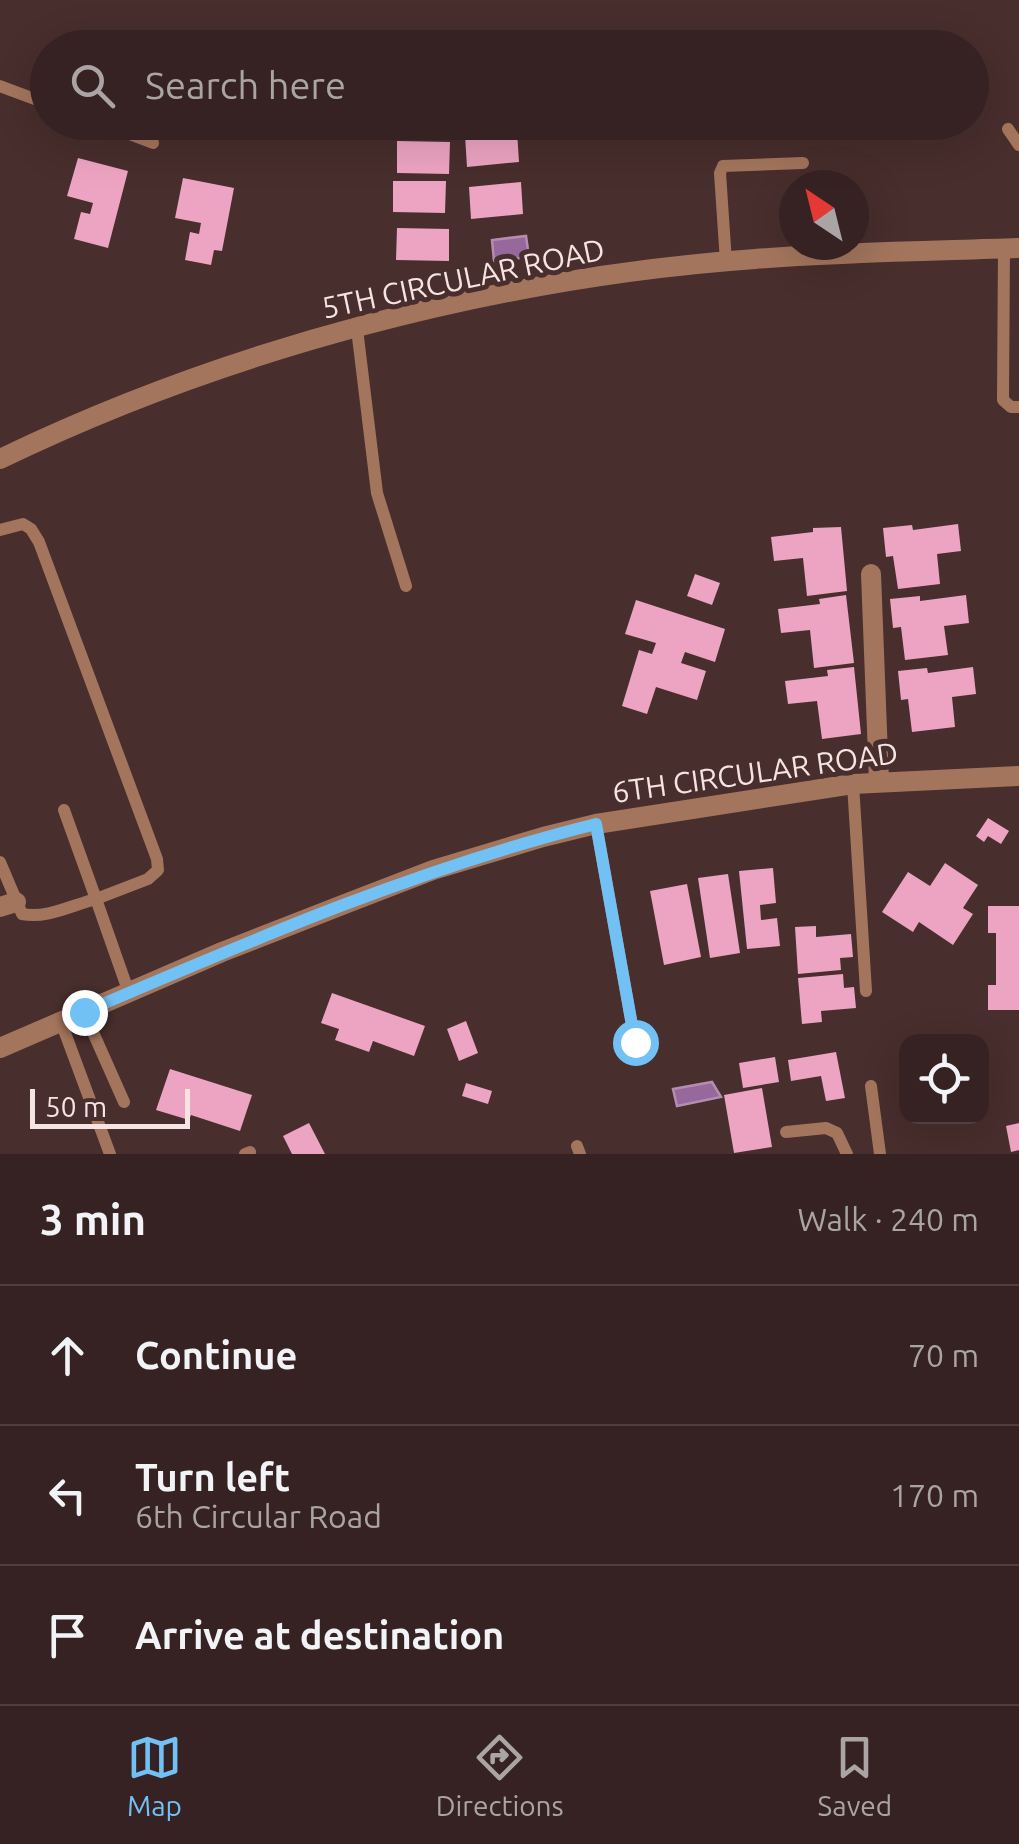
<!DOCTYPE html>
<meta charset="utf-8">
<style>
body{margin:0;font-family:Ubuntu,sans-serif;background:#412f2f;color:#f1f3f6}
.controls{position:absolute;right:30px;bottom:30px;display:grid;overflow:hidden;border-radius:20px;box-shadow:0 10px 40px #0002}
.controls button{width:90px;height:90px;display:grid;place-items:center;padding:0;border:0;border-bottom:2px solid #503f40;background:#362222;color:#f1f3f6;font:50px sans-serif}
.compass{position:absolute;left:779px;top:170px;width:90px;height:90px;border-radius:50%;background:#362222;box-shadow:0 10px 40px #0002;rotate:325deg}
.scale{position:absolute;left:30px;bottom:25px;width:160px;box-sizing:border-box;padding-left:10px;border:5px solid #f6e4e3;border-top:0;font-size:28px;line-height:35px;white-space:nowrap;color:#f6e4e3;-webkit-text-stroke:8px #482e2d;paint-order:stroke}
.stop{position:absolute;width:30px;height:30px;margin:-22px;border:8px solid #72c1f5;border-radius:50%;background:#fff}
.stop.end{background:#72c1f5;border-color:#fff;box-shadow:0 2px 10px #0008}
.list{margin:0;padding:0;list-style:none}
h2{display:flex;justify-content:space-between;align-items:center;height:130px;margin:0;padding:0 40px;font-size:42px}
h2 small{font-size:32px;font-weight:400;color:#aaa4a5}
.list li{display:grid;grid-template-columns:65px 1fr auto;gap:30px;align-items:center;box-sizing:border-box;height:140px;padding:0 40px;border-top:2px solid #503f40}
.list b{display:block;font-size:38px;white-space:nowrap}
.list p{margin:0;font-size:32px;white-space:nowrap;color:#aaa4a5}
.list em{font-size:32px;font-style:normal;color:#aaa4a5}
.icon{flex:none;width:55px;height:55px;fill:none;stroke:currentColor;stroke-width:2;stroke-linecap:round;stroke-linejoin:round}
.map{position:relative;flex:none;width:1019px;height:1154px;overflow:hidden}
.search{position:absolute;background:#362222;box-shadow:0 10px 40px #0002;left:30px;right:30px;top:30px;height:110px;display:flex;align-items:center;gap:25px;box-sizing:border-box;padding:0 35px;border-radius:55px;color:#aaa4a5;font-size:38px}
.sheet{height:550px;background:#362222}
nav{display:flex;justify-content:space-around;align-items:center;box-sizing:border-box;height:140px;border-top:2px solid #503f40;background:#362222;font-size:28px;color:#aaa4a5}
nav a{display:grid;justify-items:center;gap:5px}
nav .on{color:#72c1f5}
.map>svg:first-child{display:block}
</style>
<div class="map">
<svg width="1019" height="1154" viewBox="0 0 1019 1154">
<rect width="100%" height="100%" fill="#482e2d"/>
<!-- water -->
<path fill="#97689b" stroke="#b48db1" stroke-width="2.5" d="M526 236 529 257 494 261 492 240Z
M712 1082 721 1097 677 1106 673 1089Z"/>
<!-- building -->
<path fill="#eda4c2" d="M517 131 519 162 467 167 465 135Z
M397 141 450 142 449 174 397 173Z
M78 158 128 171 108 248 74 239 81 212 90 214 93 203 67 196Z
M183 178 234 188 222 251 214 250 211 265 185 260 190 232 199 234 201 223 175 218Z
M393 181H446L445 213 393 212Z
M521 182 523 214 471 219 469 187Z
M397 228 449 229V261L396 260Z
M958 524 961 551 937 554 940 584 898 589 893 556 886 557 883 528 912 525 913 530Z
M841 527 847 591 807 596 803 558 774 561 771 537 813 532V528Z
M695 574 720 583 712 605 687 596Z
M846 595 854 663 814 668 810 630 781 633 778 609 820 604 819 599Z
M966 595 969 623 944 626 948 655 905 660 901 627 893 628 890 599 920 596V601Z
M636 600 725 629 715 662 685 652 681 663 706 671 697 700 656 687 647 714 622 706 639 650 652 654 656 643 625 634Z
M854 667 861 734 822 739 817 701 788 704 785 681 828 676 827 670Z
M973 667 976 694 952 697 955 727 912 732 908 699 901 700 898 671 927 668 928 673Z
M988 818 1009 831 1001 844 988 836 984 842 976 836Z
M945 863 978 885 963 908 973 914 953 945 919 922 913 932 882 912 908 872 930 886Z
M773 868 776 903 760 905 761 920 777 918 780 946 747 949 739 871Z
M728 874 740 953 710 958 698 878Z
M687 884 701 957 664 965 650 891Z
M988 906H1019V1010H988V985H996V933H988Z
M816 926V937L851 934 853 957 840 958 841 970 798 974 795 927Z
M843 974 844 988 854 987 856 1008 821 1011 822 1022 802 1024 798 978Z
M332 993 425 1026 414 1056 373 1041 369 1052 335 1040 339 1029 321 1023Z
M466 1021 478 1053 459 1061 447 1029Z
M836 1052 845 1098 826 1101 821 1076 791 1081 788 1060Z
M775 1057 779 1082 743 1088 739 1063Z
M170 1069 252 1095 240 1131 191 1115 189 1120 156 1110Z
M466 1083 492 1091 488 1104 462 1096Z
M762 1088 772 1147 734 1153 724 1095Z
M309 1123 325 1154H292L283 1136Z
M1019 1123V1150L1011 1152 1006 1126Z"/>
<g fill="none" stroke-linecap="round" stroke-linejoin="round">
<!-- service -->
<path stroke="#a3755c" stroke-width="12" d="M0 86 48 104
M98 122 153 143
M1008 129 1019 145
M1004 248 1003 400 1011 407H1019
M726 262 720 173 723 166 803 163
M357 329 377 493 406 586
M0 530 23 524 31 529 39 542 157 859 158 870 148 879 96 899 64 810
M853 784 866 991
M596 824 635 1042
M0 862 22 914C47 919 72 905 96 899L129 993
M84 1012 124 1102
M61 1022 110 1154
M871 1086 880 1154
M786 1132 826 1128 837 1133 847 1154
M577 1146 580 1154
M245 1154 250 1152"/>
<!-- minor -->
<path stroke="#a3755c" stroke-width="20" d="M871 574 879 782
M0 907 16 902
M0 1048 222 952 350 902 433 870 543 837 596 824 853 784 1019 776"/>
<!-- tertiary -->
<path stroke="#a3755c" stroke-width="20" d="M0 459C229 348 501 277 755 259 843 252 931 251 1019 248"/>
</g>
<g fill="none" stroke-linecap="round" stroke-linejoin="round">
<!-- route -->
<path stroke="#72c1f5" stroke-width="12" d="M84 1012C252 940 419 868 596 824L635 1042"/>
</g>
<g text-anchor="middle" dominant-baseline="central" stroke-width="10" stroke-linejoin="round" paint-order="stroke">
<!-- street labels -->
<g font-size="30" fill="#f6e4e3" stroke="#482e2d">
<text transform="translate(463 278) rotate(-12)">5TH CIRCULAR ROAD</text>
<text transform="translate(755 772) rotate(-8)">6TH CIRCULAR ROAD</text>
</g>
</g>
</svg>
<div class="controls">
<button><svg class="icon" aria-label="locate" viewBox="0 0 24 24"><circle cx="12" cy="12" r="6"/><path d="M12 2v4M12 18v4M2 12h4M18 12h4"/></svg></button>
</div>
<svg class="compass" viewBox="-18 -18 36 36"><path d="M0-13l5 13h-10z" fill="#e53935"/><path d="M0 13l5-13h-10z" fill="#aaa4a5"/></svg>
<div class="scale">50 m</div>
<div class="stop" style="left:635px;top:1042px"></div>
<div class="stop end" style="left:84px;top:1012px"></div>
<div class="search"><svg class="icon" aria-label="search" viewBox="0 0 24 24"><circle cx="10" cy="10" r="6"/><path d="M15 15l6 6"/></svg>Search here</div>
</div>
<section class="sheet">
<h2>3 min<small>Walk · 240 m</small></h2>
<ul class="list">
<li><svg class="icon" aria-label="ahead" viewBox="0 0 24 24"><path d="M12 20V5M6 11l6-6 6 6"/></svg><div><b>Continue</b></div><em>70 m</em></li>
<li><svg class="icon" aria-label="left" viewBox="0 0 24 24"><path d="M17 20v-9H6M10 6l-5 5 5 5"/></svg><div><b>Turn left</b><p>6th Circular Road</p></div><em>170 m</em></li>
<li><svg class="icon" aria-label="arrive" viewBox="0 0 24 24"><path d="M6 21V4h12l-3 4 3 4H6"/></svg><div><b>Arrive at destination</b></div></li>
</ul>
</section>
<nav>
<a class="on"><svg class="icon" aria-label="map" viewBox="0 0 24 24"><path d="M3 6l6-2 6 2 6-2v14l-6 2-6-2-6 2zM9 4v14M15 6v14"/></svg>Map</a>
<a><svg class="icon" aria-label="directions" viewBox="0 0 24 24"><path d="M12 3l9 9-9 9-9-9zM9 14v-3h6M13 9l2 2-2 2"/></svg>Directions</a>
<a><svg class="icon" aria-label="saved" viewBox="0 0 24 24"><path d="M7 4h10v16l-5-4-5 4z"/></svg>Saved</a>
</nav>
